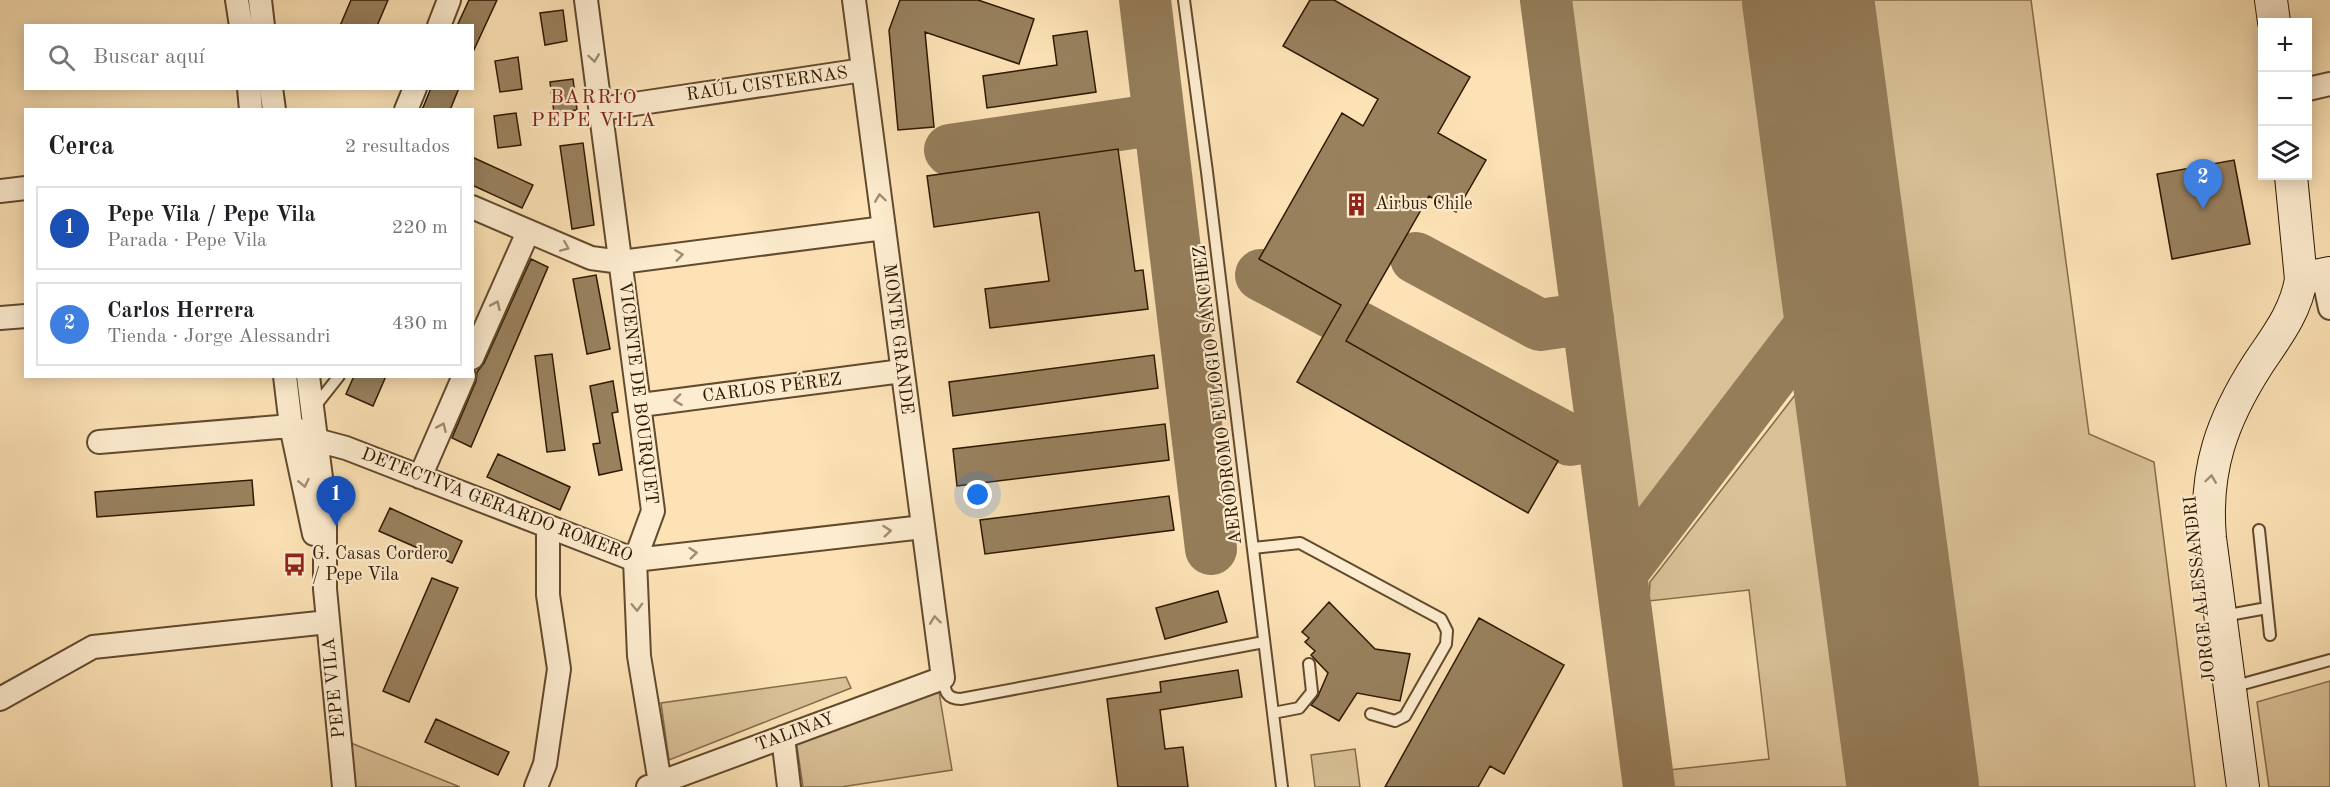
<!DOCTYPE html>
<html lang="es">
<meta charset="utf-8">
<style>
body{margin:0;font-family:"Old Standard TT",serif;background:#f6f6f6;color:#202124}
.controls{position:absolute;right:18px;top:18px;display:grid;overflow:hidden;border-radius:0px;box-shadow:0 3px 15px #0003}
.controls button{width:54px;height:54px;display:grid;place-items:center;padding:0;border:0;border-bottom:2px solid #e0e0e0;background:#fff;color:#202124;font:30px sans-serif}
.you{position:absolute;left:978px;top:495px;width:21px;height:21px;margin:-15px;border:4px solid #fff;border-radius:50%;background:#1a73e8;box-shadow:0 0 0 9px #1a73e833}
.badge{display:grid;place-items:center;width:39px;height:39px;border-radius:50%;background:#2563eb;color:#fff;font-size:20px;font-weight:700}
.pin{position:absolute;translate:-50% -50px;filter:drop-shadow(0 2px 3px #0008)}
.pin::after{content:'';position:absolute;top:32px;width:21px;height:18px;background:inherit;clip-path:polygon(0 0,100% 0,50% 100%)}
.list{margin:0;padding:0;list-style:none}
h2{display:flex;justify-content:space-between;align-items:center;height:78px;margin:0;padding:0 24px;font-size:26px}
h2 small{font-size:20px;font-weight:400;color:#757577}
.list li{display:grid;grid-template-columns:39px 1fr auto;gap:18px;align-items:center;box-sizing:border-box;height:84px;margin:0 12px 12px;padding:0 12px;border:2px solid #e0e0e0;border-radius:0px}
.list b{display:block;font-size:22px;white-space:nowrap}
.list p{margin:0;font-size:20px;white-space:nowrap;color:#757577}
.list em{font-size:20px;font-style:normal;color:#757577}
.icon{flex:none;width:33px;height:33px;fill:none;stroke:currentColor;stroke-width:2;stroke-linecap:round;stroke-linejoin:round}
.map{position:relative;flex:none;width:2330px;height:787px;overflow:hidden}
.search{position:absolute;background:#fff;box-shadow:0 3px 15px #0003;left:24px;top:24px;width:450px;height:66px;display:flex;align-items:center;gap:15px;box-sizing:border-box;padding:0 21px;border-radius:0px;color:#757577;font-size:22px}
.panel{position:absolute;background:#fff;box-shadow:0 3px 15px #0003;left:24px;top:108px;width:450px;height:270px;border-radius:0px}
.map>svg:first-child{display:block}
</style>
<div class="map">
<svg width="2330" height="787" viewBox="0 0 2330 787">
<rect width="100%" height="100%" fill="#fce2b5"/>
<filter id="stains"><feTurbulence type="fractalNoise" baseFrequency=".00333" numOctaves="4"/><feColorMatrix values="0 0 0 0 .2 0 0 0 0 .09 0 0 0 0 .02 0 0 0 .5 -.17"/></filter>
<radialGradient id="worn" r=".72"><stop offset=".6" stop-color="#630" stop-opacity="0"/><stop offset="1" stop-color="#630" stop-opacity=".3"/></radialGradient>
<!-- green -->
<path fill="#d9c096" stroke="#846c4b" stroke-width="1.5" d="M1567 0H1767L1809 277 1791 333 1657 513 1646 519 1633 514Z
M1864 0H2031L2089 434 2154 462 2195 787H1967Z
M1817 378 1824 380 1878 787H1671L1669 770 1769 759 1749 590 1649 601 1650 582 1806 381Z
M846 677 851 688 669 760 661 703Z
M2330 681V787H2269L2257 702Z
M939 692 952 770 841 787H803L796 740Z
M351 743 460 787H355Z
M1355 749 1360 787H1315L1311 755Z"/>
<g fill="none" stroke-linecap="round" stroke-linejoin="round">
<!-- taxiway -->
<path stroke="#957d5a" stroke-width="52" d="M1145 0 1211 549
M1546 0 1649 787
M950 150 1159 119
M1416 258 1540 325 1588 318
M1261 275 1570 440 1602 434
M1622 572 1845 280"/>
<!-- runway -->
<path stroke="#957d5a" stroke-width="132" d="M1808 0 1913 787"/>
</g>
<!-- building -->
<path fill="#99815e" stroke="#2e1800" stroke-width="1.5" d="M351 0H388L377 26H340Z
M469 0H497L472 54V26H457Z
M900 0H978L1034 19 1019 64 925 32 934 127 898 130 889 30Z
M1310 0H1334L1470 77 1438 133 1486 160 1456 212 1429 196 1346 341 1558 461 1528 513 1297 382 1341 305 1259 259 1342 113 1363 126 1378 99 1283 46Z
M563 10 567 41 545 45 540 13Z
M1087 31 1096 92 987 108 983 76 1057 65 1053 36Z
M518 57 522 89 500 92 495 61Z
M573 79 577 110 554 113 550 82Z
M431 88H459L450 110H422Z
M516 113 521 145 498 148 494 116Z
M583 143 594 225 572 229 560 146Z
M1118 149 1135 271 1143 270 1148 309 990 328 985 289 1049 281 1039 212 934 227 927 176Z
M472 157 533 185 522 208 472 185Z
M2234 160 2250 244 2172 259 2157 174Z
M531 259 548 267 471 447 452 438 476 381 477 372 484 363Z
M596 275 610 349 587 354 573 279Z
M552 354 565 450 547 452 535 356Z
M1154 355 1158 388 953 416 949 382Z
M354 376H386L373 406 346 394Z
M613 381 618 412 612 413 622 470 599 475 593 444 600 443 590 386Z
M1165 424 1169 460 957 486 953 449Z
M498 454 570 487 560 510 487 477Z
M252 480 254 505 97 517 95 492Z
M1169 496 1174 530 985 554 980 520Z
M390 508 462 541 452 563 379 531Z
M432 578 458 588 409 702 383 691Z
M1218 591 1227 622 1165 639 1156 608Z
M1329 602 1375 649 1410 654 1400 701 1357 693 1339 721 1311 705 1318 696 1328 673 1311 655 1315 651 1305 642 1309 638 1302 632Z
M1479 618 1564 665 1504 774 1490 766 1478 787H1385Z
M1238 670 1242 697 1160 710 1165 749 1183 747 1188 787H1118L1107 699 1161 692 1160 682Z
M436 719 509 752 498 775 425 742Z"/>
<g fill="none" stroke-linecap="round" stroke-linejoin="round">
<defs>
<path id="lane" d="M1184 0 1207 172 1282 787
M313 409 339 376
M2259 530 2270 635
M1253 548 1300 543 1441 619 1447 631 1446 644 1405 716 1395 721 1371 714
M2223 616 2267 608
M943 678C945 691 946 699 961 699L1264 642
M2232 687 2330 660
M1273 713 1299 708 1312 692 1309 664"/>
<path id="street" d="M237 0 241 26
M260 0 263 26
M586 0 653 511 635 560 639 656 660 783
M439 26 449 0
M249 88 251 110
M271 88 274 110
M2308 89 2330 84
M601 109 863 70
M406 110 415 88
M0 191 26 188
M472 207 591 258 621 262 884 228
M2323 275 2330 308
M0 318 26 316
M472 358 528 232
M285 376 291 426 314 534
M308 376 325 509V589L344 787
M641 405 902 371
M291 426 316 440 346 448 635 560 923 527
M99 442 291 426
M420 477 464 376
M0 699 93 647 328 622
M783 737 789 787
M536 787 545 764 559 669 548 595V527
M648 787 943 678 854 0"/>
<path id="secondary" d="M2271 0 2274 22
M2301 279 2330 273
M2243 787 2210 538C2204 470 2222 420 2258 364 2276 337 2296 312 2301 279L2291 176"/>
</defs>
<!-- lane casing -->
<use href="#lane" stroke="#624a2d" stroke-width="14"/>
<!-- street casing -->
<use href="#street" stroke="#624a2d" stroke-width="26"/>
<!-- secondary casing -->
<use href="#secondary" stroke="#2e1800" stroke-width="34"/>
<!-- lane -->
<use href="#lane" stroke="#fdeccf" stroke-width="10"/>
<!-- street -->
<use href="#street" stroke="#fdeccf" stroke-width="22"/>
<!-- secondary -->
<use href="#secondary" stroke="#fdeccf" stroke-width="32"/>
</g>
<!-- one-way arrows -->
<defs><path id="oneway-chevron" d="M-2-3.5L2.5 0L-2 3.5" fill="none" stroke-width="1.6" stroke-linecap="round" stroke-linejoin="round" transform="scale(1.5)"/></defs>
<g stroke="#a08d72">
<use href="#oneway-chevron" transform="translate(594 58) rotate(82)"/>
<use href="#oneway-chevron" transform="translate(880 198) rotate(-98)"/>
<use href="#oneway-chevron" transform="translate(565 247) rotate(23)"/>
<use href="#oneway-chevron" transform="translate(679 255) rotate(-8)"/>
<use href="#oneway-chevron" transform="translate(496 305) rotate(-66)"/>
<use href="#oneway-chevron" transform="translate(678 400) rotate(173)"/>
<use href="#oneway-chevron" transform="translate(442 427) rotate(-66)"/>
<use href="#oneway-chevron" transform="translate(2211 479) rotate(-82)"/>
<use href="#oneway-chevron" transform="translate(304 483) rotate(78)"/>
<use href="#oneway-chevron" transform="translate(887 531) rotate(-6)"/>
<use href="#oneway-chevron" transform="translate(693 553) rotate(-6)"/>
<use href="#oneway-chevron" transform="translate(637 607) rotate(88)"/>
<use href="#oneway-chevron" transform="translate(935 620) rotate(-97)"/>
</g>
<!-- icons -->
<defs>
<symbol id="building-bare" viewBox="-9 -9 18 18"><path d="M-4-6H4V6H1V3H-1V6H-4ZM-2.5-4.3h1.7v1.8h-1.7ZM.8-4.3h1.7v1.8H.8ZM-2.5-1h1.7V.8h-1.7ZM.8-1h1.7V.8H.8Z" fill="#8f2418" stroke="#fdeccf" stroke-width="2.5" paint-order="stroke"/></symbol>
<symbol id="bus-bare" viewBox="-9 -9 18 18"><path d="M-5-6H5V4H4V6H2V4H-2V6H-4V4H-5ZM-3.5-4V0h7V-4ZM-3.5 1.2v1.5H-2V1.2ZM2 1.2v1.5H3.5V1.2Z" fill="#8f2418" stroke="#fdeccf" stroke-width="2.5" paint-order="stroke"/></symbol>
</defs>
<g fill-rule="evenodd">
<use href="#building-bare" x="1340" y="188" width="33" height="33"/>
<use href="#bus-bare" x="278" y="548" width="33" height="33"/>
</g>
<g text-anchor="middle" dominant-baseline="central" stroke-width="4.5" stroke-linejoin="round" paint-order="stroke">
<!-- street labels -->
<g font-size="18" fill="#2e1800" stroke="#fdeccf">
<text transform="translate(767 84) rotate(-8)">RAÚL CISTERNAS</text>
<text transform="translate(898 339) rotate(83)">MONTE GRANDE</text>
<text transform="translate(772 388) rotate(-7)">CARLOS PÉREZ</text>
<text transform="translate(638 393) rotate(83)">VICENTE DE BOURQUET</text>
<text transform="translate(1218 395) rotate(-97)">AERÓDROMO EULOGIO SÁNCHEZ</text>
<text transform="translate(497 505) rotate(21)">DETECTIVA GERARDO ROMERO</text>
<text transform="translate(2200 589) rotate(-96)">JORGE ALESSANDRI</text>
<text transform="translate(334 688) rotate(-96)">PEPE VILA</text>
<text transform="translate(795 732) rotate(-20)">TALINAY</text>
</g>
<!-- poi labels -->
<g font-size="18" fill="#2e1800" stroke="#fdeccf" text-anchor="start">
<text x="1375" y="204">Airbus Chile</text>
<text x="312" y="554">G. Casas Cordero<tspan x="312" dy="21">/ Pepe Vila</tspan></text>
</g>
<!-- neighbourhood labels -->
<g font-size="20" letter-spacing="1.5" fill="#7a1f14" stroke="#fdeccf">
<text x="594" y="98">BARRIO<tspan x="594" dy="23">PEPE VILA</tspan></text>
</g>
</g>
<rect width="100%" height="100%" filter="url(#stains)"/>
<rect width="100%" height="100%" fill="url(#worn)"/>
</svg>
<div class="controls">
<button>+</button>
<button>−</button>
<button><svg class="icon" aria-label="layers" viewBox="0 0 24 24"><path d="M12 4l9 5-9 5-9-5zM3 14l9 5 9-5"/></svg></button>
</div>
<div class="you"></div>
<div class="pin badge" style="left:336px;top:526px;background:#1a4fb4">1</div>
<div class="pin badge" style="left:2203px;top:209px;background:#3f7fe0">2</div>
<div class="search"><svg class="icon" aria-label="search" viewBox="0 0 24 24"><circle cx="10" cy="10" r="6"/><path d="M15 15l6 6"/></svg>Buscar aquí</div>
<section class="panel">
<h2>Cerca<small>2 resultados</small></h2>
<ul class="list">
<li><span class="badge" style="background:#1a4fb4">1</span><div><b>Pepe Vila / Pepe Vila</b><p>Parada · Pepe Vila</p></div><em>220 m</em></li>
<li><span class="badge" style="background:#3f7fe0">2</span><div><b>Carlos Herrera</b><p>Tienda · Jorge Alessandri</p></div><em>430 m</em></li>
</ul>
</section>
</div>
